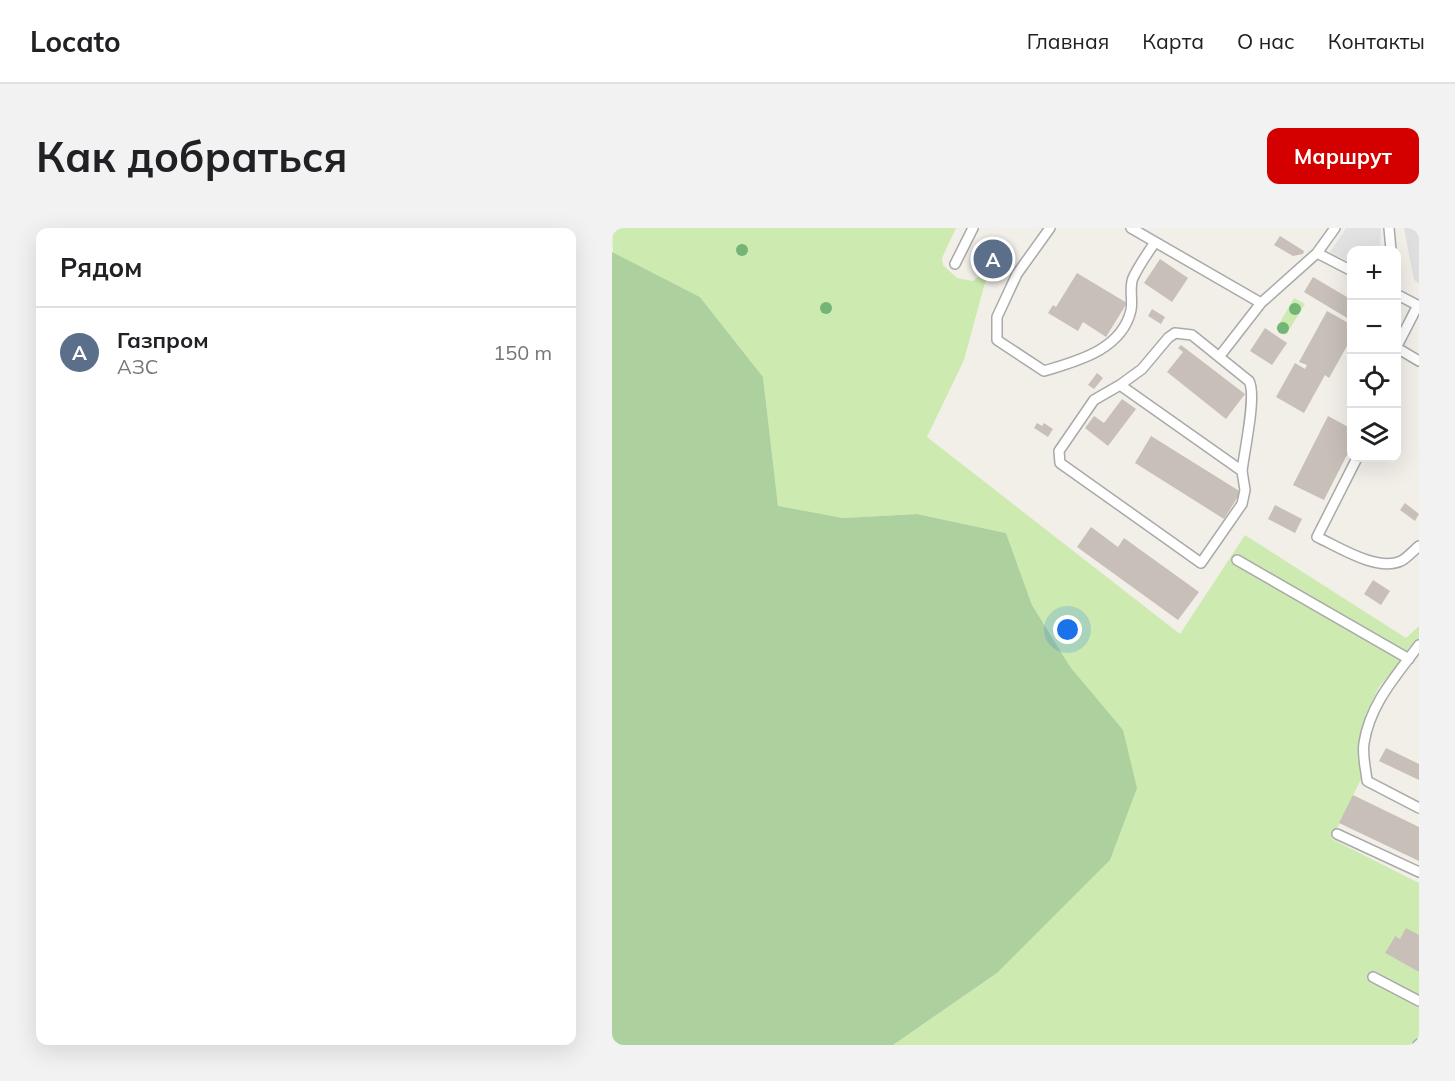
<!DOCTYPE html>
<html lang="ru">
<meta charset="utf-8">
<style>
body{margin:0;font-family:Mulish,sans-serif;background:#f2f2f2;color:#202124}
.controls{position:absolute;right:18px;top:18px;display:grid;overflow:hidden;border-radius:12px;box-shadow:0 6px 24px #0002}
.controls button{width:54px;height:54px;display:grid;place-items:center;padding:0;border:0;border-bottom:2px solid #e0e0e0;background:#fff;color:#202124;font:30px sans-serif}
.you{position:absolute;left:456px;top:402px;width:21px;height:21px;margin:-15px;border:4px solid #fff;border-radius:50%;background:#1a73e8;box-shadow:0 0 0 9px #1a73e833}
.badge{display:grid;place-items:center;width:39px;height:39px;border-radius:50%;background:#d40000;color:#fff;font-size:20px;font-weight:700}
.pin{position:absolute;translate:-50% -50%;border:3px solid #fff;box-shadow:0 2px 6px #0006}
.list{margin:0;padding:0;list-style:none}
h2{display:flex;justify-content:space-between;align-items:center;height:78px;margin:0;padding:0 24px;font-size:26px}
h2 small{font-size:20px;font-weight:400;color:#757577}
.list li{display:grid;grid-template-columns:39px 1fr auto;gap:18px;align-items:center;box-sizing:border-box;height:90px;padding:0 24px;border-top:2px solid #e0e0e0}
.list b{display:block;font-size:22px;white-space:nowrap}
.list p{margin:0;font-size:20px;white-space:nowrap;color:#757577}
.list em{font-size:20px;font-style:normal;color:#757577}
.icon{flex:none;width:33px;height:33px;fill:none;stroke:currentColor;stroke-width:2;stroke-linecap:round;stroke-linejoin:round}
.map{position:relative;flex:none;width:807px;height:817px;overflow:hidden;border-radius:12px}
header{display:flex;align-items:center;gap:36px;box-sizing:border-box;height:84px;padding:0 30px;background:#fff;border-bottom:2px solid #e0e0e0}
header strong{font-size:28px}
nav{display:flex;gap:33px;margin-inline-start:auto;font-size:21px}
.intro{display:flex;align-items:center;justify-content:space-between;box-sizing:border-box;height:144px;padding:0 36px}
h1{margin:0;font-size:42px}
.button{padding:15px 27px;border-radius:12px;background:#d40000;color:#fff;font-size:21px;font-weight:700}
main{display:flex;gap:36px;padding:0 36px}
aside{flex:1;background:#fff;border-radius:12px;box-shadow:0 6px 24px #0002}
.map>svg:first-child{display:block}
</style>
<header>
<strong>Locato</strong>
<nav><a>Главная</a><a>Карта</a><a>О нас</a><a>Контакты</a></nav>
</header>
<div class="intro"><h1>Как добраться</h1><a class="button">Маршрут</a></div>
<main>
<aside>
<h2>Рядом<small></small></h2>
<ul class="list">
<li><span class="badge" style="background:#5c6f8a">A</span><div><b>Газпром</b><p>АЗС</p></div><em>150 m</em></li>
</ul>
</aside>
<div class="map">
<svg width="807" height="817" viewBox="0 0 807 817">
<rect width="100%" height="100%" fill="#f2efe9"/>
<!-- residential -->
<path fill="#e0dfdf" d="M792 0H807V55L802 52Z"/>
<!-- grass -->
<path fill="#cdebb0" d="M0 0H344L330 30 331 37 345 50 361 53 377 40 352 132 315 209 568 406 633 307 794 410 807 398V410L767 459 754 486 750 503 751 547 720 611 807 655V707L788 711 782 709 773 725 807 744V811L803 817H281L385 745 459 440 420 377 394 305 305 286 231 290 166 279 151 149 88 69 1 25Z
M682 70 693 76 674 107 664 101Z"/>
<!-- forest -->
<path fill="#add19e" d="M0 24 88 69 151 149 166 278 231 290 305 286 394 305 420 377 459 440 511 502 525 560 498 632 385 745 281 817H0Z"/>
<!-- parking -->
<path fill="#e2e2e2" d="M734 0H769L768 22H740L739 35 718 24Z"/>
<!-- building -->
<path fill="#c7bfb8" d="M668 8 692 23 691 26 681 28 662 17Z
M389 24 402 32 391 48 378 40Z
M548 31 576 50 560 74 532 55Z
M465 45 515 75 494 109 471 94 466 103 436 85 441 77 444 79Z
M701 49 740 72V93L692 64Z
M540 81 553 89 549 96 536 88Z
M715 83 740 97V109L717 150 713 147 692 185 664 169 683 135 693 141 695 137 687 134Z
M653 100 675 115 660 137 638 123Z
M569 117 633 166 614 191 555 144 571 124 566 120Z
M485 145 491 150 482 161 476 157Z
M510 171 524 181 496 218 473 200 482 188 492 195Z
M716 188 740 201V217L712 272 681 257Z
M425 195 430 198 432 195 441 201 436 209 422 200Z
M539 208 629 264 612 291 523 235Z
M793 275 807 286 803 293 788 282Z
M663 277 690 291 683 305 656 291Z
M479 299 506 319 512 310 587 364 566 392 465 319Z
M761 352 778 363 769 377 752 366Z
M774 520 807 536V552L767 533Z
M741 567 807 599V633L727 595Z
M794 700 807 707V744L773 725 783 708 788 711Z"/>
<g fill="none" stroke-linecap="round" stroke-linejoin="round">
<defs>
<path id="lane" d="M438 0 405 46 385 89V112L432 143C465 133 510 122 519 82 521 72 517 59 521 50 527 37 536 25 543 14
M519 0 649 75
M777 0 779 22
M705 25 740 43
M343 36 361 0
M784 66 807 78
M563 105 580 107 637 153C645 167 632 224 630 243L508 157 530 141 556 110Z
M784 120 806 77
M785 120 807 133
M607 129 649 75 705 25 723 0
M508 157 482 172 447 223 448 235 589 335 630 276 633 262 630 243
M745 230 705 309C727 319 765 344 789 333 795 330 802 322 807 318
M625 332 797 431
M807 417C784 448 758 476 752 515 750 528 754 541 755 553L807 580
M725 606 807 644
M761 749 807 773
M806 817 807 816"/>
</defs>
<!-- lane casing -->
<use href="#lane" stroke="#a9a9a9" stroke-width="12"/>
<!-- lane -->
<use href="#lane" stroke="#fff" stroke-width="9"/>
</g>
<!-- trees -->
<g fill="#74b475">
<circle cx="130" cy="22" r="6"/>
<circle cx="214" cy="80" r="6"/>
<circle cx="683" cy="81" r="6"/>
<circle cx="671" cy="100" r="6"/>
</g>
</svg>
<div class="controls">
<button>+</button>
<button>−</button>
<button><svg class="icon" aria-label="locate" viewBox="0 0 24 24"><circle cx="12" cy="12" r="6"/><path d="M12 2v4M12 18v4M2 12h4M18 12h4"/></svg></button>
<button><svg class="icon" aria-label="layers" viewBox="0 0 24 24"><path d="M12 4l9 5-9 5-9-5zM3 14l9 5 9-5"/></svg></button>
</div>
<div class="you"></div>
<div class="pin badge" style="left:381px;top:31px;background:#5c6f8a">A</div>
</div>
</main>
